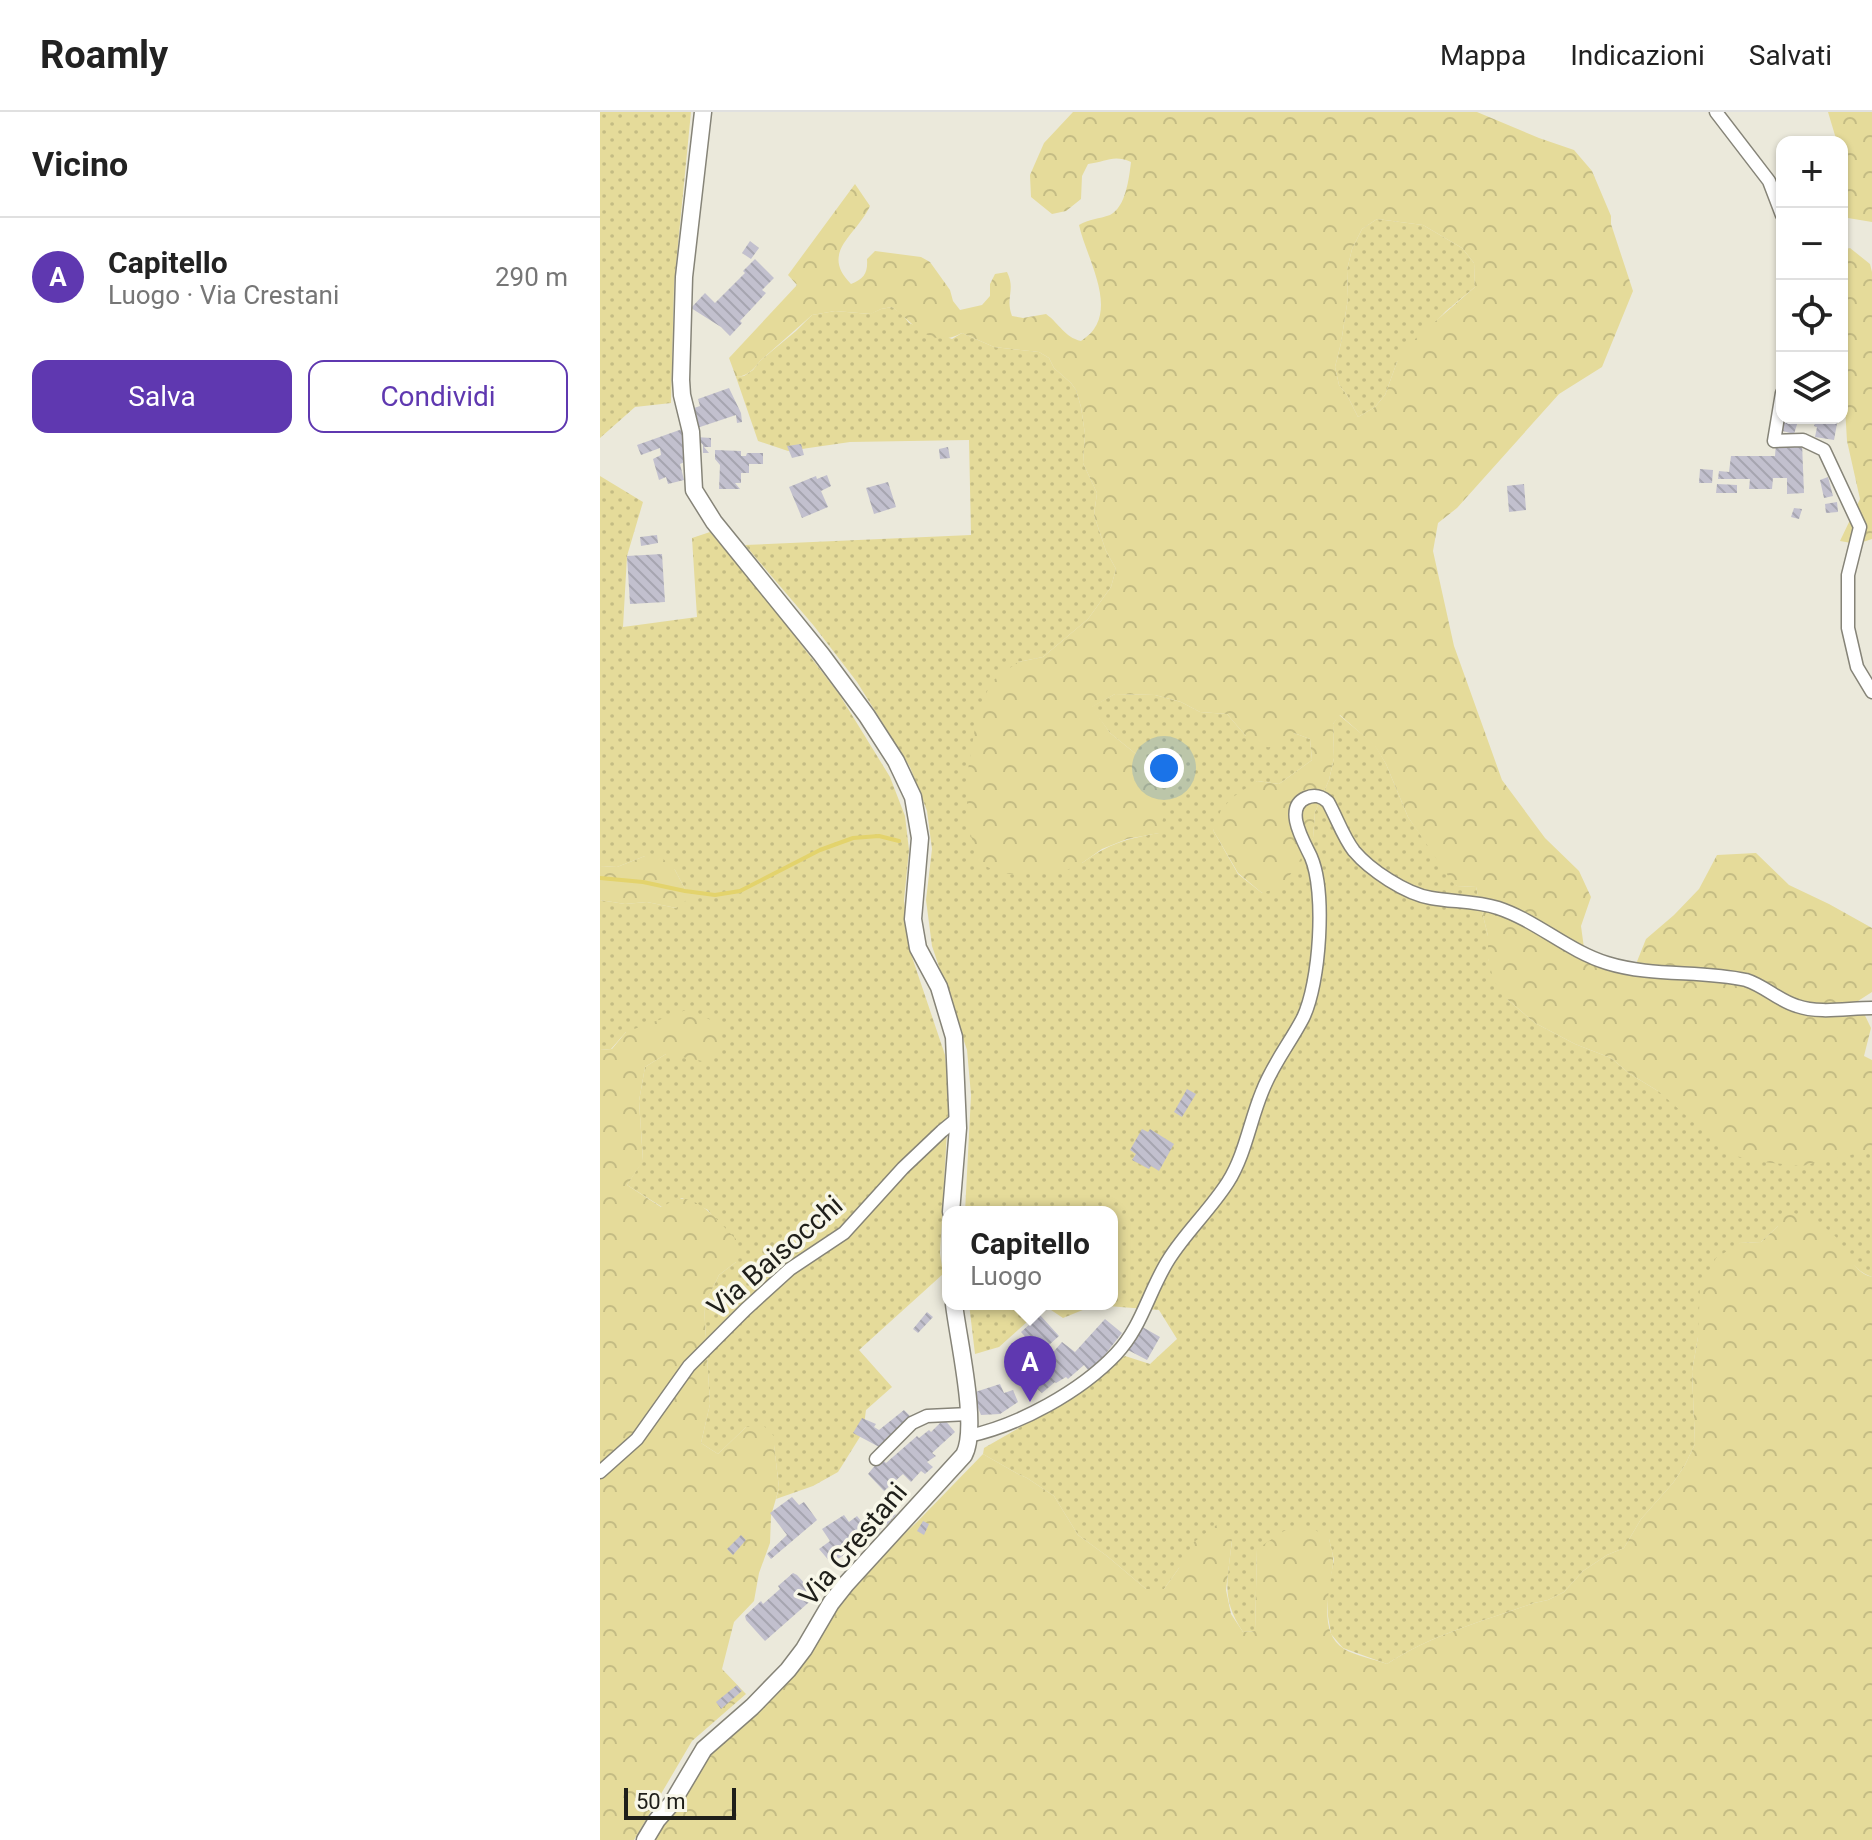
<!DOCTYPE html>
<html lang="it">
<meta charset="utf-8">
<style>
body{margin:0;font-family:Roboto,sans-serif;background:#f6f6f6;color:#222}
.controls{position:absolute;right:24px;top:24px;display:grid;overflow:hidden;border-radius:16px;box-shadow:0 2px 6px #0004}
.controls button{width:72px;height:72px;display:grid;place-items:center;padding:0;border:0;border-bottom:2px solid #e0e0e0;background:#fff;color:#222;font:40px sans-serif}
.scale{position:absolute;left:24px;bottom:20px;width:112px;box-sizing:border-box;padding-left:8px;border:4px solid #1f1f1a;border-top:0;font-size:22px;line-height:28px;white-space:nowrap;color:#1f1f1a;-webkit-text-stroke:6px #f8f7e9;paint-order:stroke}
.you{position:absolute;left:564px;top:656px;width:28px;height:28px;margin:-20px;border:6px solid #fff;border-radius:50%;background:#1a73e8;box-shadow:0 0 0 12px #1a73e833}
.badge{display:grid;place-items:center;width:52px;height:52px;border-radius:50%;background:#5f38b0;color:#fff;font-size:26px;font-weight:700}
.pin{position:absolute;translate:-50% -66px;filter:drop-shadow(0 2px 4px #0008)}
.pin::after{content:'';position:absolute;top:42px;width:28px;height:24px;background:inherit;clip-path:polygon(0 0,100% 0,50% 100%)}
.popup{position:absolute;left:342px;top:1094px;width:176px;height:104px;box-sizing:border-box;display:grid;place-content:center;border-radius:16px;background:#fff;filter:drop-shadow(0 2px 6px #0005);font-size:26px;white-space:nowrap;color:#767676}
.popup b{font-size:30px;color:#222}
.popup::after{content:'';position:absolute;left:50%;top:100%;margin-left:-16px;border:16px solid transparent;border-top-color:#fff}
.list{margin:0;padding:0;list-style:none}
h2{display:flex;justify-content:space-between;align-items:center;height:104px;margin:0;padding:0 32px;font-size:34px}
h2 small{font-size:26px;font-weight:400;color:#767676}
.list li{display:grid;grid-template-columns:52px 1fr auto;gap:24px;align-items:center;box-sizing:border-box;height:120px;padding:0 32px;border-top:2px solid #e0e0e0}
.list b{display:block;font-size:30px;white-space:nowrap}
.list p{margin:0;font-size:26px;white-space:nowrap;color:#767676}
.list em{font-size:26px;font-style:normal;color:#767676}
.actions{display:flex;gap:16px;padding:24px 32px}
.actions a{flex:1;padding:18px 0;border:2px solid #5f38b0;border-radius:16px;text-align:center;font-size:28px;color:#5f38b0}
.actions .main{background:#5f38b0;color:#fff}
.icon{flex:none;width:44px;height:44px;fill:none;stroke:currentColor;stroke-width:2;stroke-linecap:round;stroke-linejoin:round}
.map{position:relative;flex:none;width:1272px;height:1728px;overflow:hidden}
header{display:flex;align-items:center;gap:48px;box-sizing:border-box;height:112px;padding:0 40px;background:#fff;border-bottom:2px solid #e0e0e0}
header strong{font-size:38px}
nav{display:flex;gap:44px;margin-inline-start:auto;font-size:28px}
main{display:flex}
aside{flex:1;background:#fff}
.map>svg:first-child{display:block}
</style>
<header>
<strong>Roamly</strong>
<nav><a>Mappa</a><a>Indicazioni</a><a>Salvati</a></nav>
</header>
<main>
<aside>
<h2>Vicino<small></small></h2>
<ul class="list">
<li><span class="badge">A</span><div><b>Capitello</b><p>Luogo · Via Crestani</p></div><em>290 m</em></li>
</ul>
<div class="actions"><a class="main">Salva</a><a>Condividi</a></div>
</aside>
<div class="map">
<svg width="1272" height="1728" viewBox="0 0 1272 1728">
<defs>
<pattern id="grass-dots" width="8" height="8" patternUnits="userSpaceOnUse" patternTransform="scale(2)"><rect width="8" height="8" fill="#e5db9a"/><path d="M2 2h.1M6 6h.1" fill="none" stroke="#c4bc84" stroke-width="1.8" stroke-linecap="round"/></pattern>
<pattern id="forest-crowns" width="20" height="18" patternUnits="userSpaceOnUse" patternTransform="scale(2)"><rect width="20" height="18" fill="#e5db9a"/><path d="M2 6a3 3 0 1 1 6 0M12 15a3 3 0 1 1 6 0" fill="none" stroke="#c4bc84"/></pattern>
<pattern id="building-back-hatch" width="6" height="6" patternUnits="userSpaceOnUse" patternTransform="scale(2)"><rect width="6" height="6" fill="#c2c0ce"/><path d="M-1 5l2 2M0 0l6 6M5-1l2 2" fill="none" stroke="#a6a5b0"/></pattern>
</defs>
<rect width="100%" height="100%" fill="#ebe9db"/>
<!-- grass -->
<path fill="url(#grass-dots)" d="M0 0H91L74 173 71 291 35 295 0 326Z
M777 107 823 113 862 136 874 151 875 175 846 199 797 250 785 283 775 295 758 305 747 283 739 273 735 255 741 231 748 186 747 158 752 137 762 117Z
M292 195 302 202 309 211 352 227 362 221 394 235 439 240 449 246 454 256 471 271 476 278 481 295 485 322 483 351 497 381 494 403 506 439 516 457 511 475 488 507 443 545 418 550 482 751C510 731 526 727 559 721L536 642 510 621 491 595 515 582 555 583 581 590 600 600 627 602 646 624 694 621 710 627 712 648 679 672 657 669 613 718 638 762 662 781 713 726 715 700 729 668 734 646 733 612 739 603 775 633 786 652 808 705 857 774 876 775 888 824V847L908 888 935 911 975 932 1011 946 1030 962 1058 979 1272 1038V1165C1254 1159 1247 1144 1238 1128L1178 1114 1161 1130 1140 1131 1098 1225 1092 1259 1095 1332 1085 1353 1073 1371 1041 1407 1024 1436 1007 1443 983 1459 964 1480 948 1488 934 1491C884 1509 831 1523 787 1552L743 1536 731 1522 728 1504 727 1482 734 1448 729 1427 657 1437 655 1519 643 1520C620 1485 628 1468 632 1428L579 1456 564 1477H546L507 1444 478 1423 454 1384 427 1366 418 1362 383 1342 384 1336 471 1286 525 1244 550 1252 577 1227 559 1198 495 1193 463 1206 445 1194 399 1235 375 1242 369 1192H512V1100H365L371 983 367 938 332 834 326 788 332 737 327 699 310 655 257 570 214 514 145 433 371 423 369 328 250 330 188 339 158 329 136 265 144 264 153 258 160 249 196 219 212 203 235 199 270 202 281 197Z
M0 364 43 390 27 444 23 515 97 505 92 426 110 420 156 474 239 582 290 665 305 704 309 738 304 788 310 839 345 943 349 984 340 1141 343 1162 259 1238 292 1275 266 1298 263 1320 238 1360 213 1374 176 1387 179 1376 174 1333 146 1315 118 1342 101 1331 110 1292 104 1194 119 1163 136 1150 114 1106 108 1098 82 1086 62 1095 27 1073 43 1048 39 989 45 955 66 942 26 920 11 937 0 938V788L25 792 47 790 76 796 85 777 75 758 45 744 17 755 0 754Z"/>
<!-- forest -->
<path fill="url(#forest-crowns)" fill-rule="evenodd" d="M473 0H877L939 26 974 38 992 59 1011 104V112L1033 179 1002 255 959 282 857 396 838 411 833 439 854 534 902 668 945 726 979 759 991 785 981 814 984 836 1015 861 1036 852 1046 827 1074 803 1099 777 1117 743 1156 741 1189 773 1229 792 1272 816V880L1258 889 1271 916 1264 944 1272 948V1038L1202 1054 1163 1050 1131 1043 1058 979 1030 962 1011 946 975 932 935 911 908 888 894 869 888 847V824L876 775 857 774 853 771 808 705 786 652 775 634 740 603 733 612 734 646 729 668 715 700 713 726 694 758 680 775 662 781 638 761 613 718 621 698 633 685 657 669 679 672 712 648 710 627 694 621 669 636 646 624 627 602 600 600 581 590 555 583 515 582 492 595 510 621 536 642 557 668 564 703 559 721 527 727 502 737 482 751 463 760 402 762 377 750 368 709 366 669 377 604 391 570 418 550 443 545 488 507 511 475 516 457 506 439 494 403 497 381 483 351 485 322 481 295 476 278 471 271 454 256 449 246 439 240 394 235 362 221C330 238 315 212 292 195L281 197 271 202 235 199 212 203 160 249C153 258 148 264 136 265L129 246 197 173 188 163 255 72 270 94C257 123 219 140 251 172 264 167 268 161 267 147L275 139 321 145 330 150 350 178 353 189 360 198 382 193 390 184V172L395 162 407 160C416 178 405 185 412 204L423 206 446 202C460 212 464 225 481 229 523 203 487 149 479 113 489 107 499 107 510 103 526 95 529 66 531 50 513 42 506 50 488 52L482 64 481 87 466 99 452 102 431 85 430 63 444 31ZM777 107 823 113 862 136 874 151 875 175 807 234 797 250 785 283 775 295 758 305 747 283 739 273 735 255 741 231 748 186 747 158 752 137 762 117Z
M1228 0H1272V110L1242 105V30H1237Z
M1250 136 1270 152 1272 160V427L1257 432 1240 429 1260 387 1247 329 1242 246V138Z
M58 742 75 758 85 777 91 785 76 796 47 790 25 792 0 788V754L17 755 45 744Z
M86 898 121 912 122 933 102 949 66 942 45 955 39 989 43 1049 27 1073 61 1095C67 1092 74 1088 79 1087 100 1084 122 1114 136 1127V1150L119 1163 104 1194 110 1292 101 1331 118 1342 146 1315 164 1314 176 1326 174 1333 179 1376 171 1404 170 1431 159 1461 154 1489 134 1510 122 1557 146 1582 92 1629 34 1728H0V938L12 937 26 920Z
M1186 1099C1206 1104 1223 1111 1238 1127 1250 1141 1252 1160 1272 1165V1728H54L76 1690 110 1643 198 1557 244 1485 268 1456 317 1410 383 1342 418 1362 427 1366 454 1384 478 1423 507 1444 546 1477H564L579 1456 594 1430 623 1408 632 1428 626 1478 631 1502 643 1520 655 1519 657 1437 684 1419 711 1415 729 1427C731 1435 734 1444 733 1452 730 1477 717 1520 744 1537 756 1544 774 1547 787 1552 831 1523 884 1509 934 1491L948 1488 964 1480 983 1459 1007 1443 1024 1436 1041 1407 1073 1371 1085 1353 1095 1332 1092 1259 1098 1225 1100 1175 1116 1146 1140 1131 1161 1130 1178 1114Z"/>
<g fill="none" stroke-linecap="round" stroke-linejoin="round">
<!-- stream -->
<path stroke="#e3d36c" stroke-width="4" d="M0 766 43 770 85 779 115 783 140 779 220 738 253 726 279 724 299 729"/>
</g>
<!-- building -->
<path fill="url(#building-back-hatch)" d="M150 129 159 136 151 147 142 141Z
M155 147 174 166 162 178 166 181 140 209 142 211 130 224 121 215 91 196 105 181 115 191 145 161 143 159Z
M129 276 141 301 142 310 137 311 136 303 97 316 91 297 100 294 98 287Z
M1182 306H1199L1194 322 1179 318Z
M1217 306H1238L1234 328 1215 325 1217 315 1214 314Z
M88 315 89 348 80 352 84 368 68 372 66 365 59 368 53 347 61 343 60 336 41 343 37 333Z
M96 325 111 326V335H104L109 341H103V333Z
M1176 331H1202L1204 381 1187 382V366H1173L1172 377H1149L1150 367H1118L1119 359 1129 360 1131 344H1175Z
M201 332 204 343 192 346 187 334Z
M348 335 350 346 340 347 339 337Z
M115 338 141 339V344H146L147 341H163V352H149V361H141V371H135L140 377H119L120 353 115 347Z
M1100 357 1113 358 1112 371H1099Z
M227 363 231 374 221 379 228 395 202 406 189 375 216 364 217 367Z
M1228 365 1233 384 1224 386 1220 368Z
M288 370 296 395 274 402 266 376Z
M924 372 926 398 909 400 907 374Z
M1117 372 1137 373V381H1116Z
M1237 390 1238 400 1226 401 1225 392Z
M1194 396 1202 397 1199 407 1191 405Z
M57 423 58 431 41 434 40 425Z
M62 442 65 490 30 492 27 444Z
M587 977 596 982 582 1005 574 1000Z
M542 1017 548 1020 550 1017 574 1032 559 1059 551 1054 549 1057 532 1048 536 1042 530 1038Z
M327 1200 333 1205 318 1221 313 1217Z
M440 1203 459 1224 440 1241 421 1220Z
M505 1207 522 1221 500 1249 488 1258 484 1253 468 1267 466 1265 456 1271 455 1270 442 1281 432 1272 438 1264 435 1261 462 1230 475 1240Z
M539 1213 560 1225 547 1248 526 1237Z
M400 1272 404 1281 413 1278 418 1290 400 1302 381 1303 372 1281Z
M304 1298 313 1307 283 1337 253 1321 262 1306 276 1312 274 1315 279 1318Z
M344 1307 355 1320 332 1341 336 1344 327 1350 333 1355 325 1362 321 1359 311 1370 303 1362 284 1379 268 1362 281 1346 286 1351 317 1324 319 1326 329 1318 331 1320Z
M192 1385 199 1393 204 1390 217 1408 171 1447 167 1442 187 1423 170 1401Z
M286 1393 296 1403 288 1412 241 1445 231 1451 219 1437 230 1429 222 1417 244 1403 249 1410 257 1404 261 1409Z
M323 1409 329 1412 324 1423 317 1419Z
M141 1423 146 1428 133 1443 127 1437Z
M193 1461 197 1463 216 1484 165 1529 146 1508 145 1504 161 1489 163 1492 180 1477 178 1474Z
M137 1573 142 1579 121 1597 116 1590Z"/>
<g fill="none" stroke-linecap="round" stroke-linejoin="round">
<defs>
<path id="minor" d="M1116 0 1169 69 1182 103
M1182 281 1174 329 1203 328 1224 338 1260 415 1248 463V516L1257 555 1272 580
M369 1324C419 1313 480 1280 516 1242 542 1215 549 1178 569 1147 586 1120 610 1098 628 1070 645 1043 650 1009 662 980 672 953 690 931 703 906 720 871 726 780 711 745 704 730 683 696 706 686 715 682 721 684 728 690 737 706 743 725 754 739 770 758 806 782 831 786 853 790 876 789 898 796 937 809 968 839 1007 851 1052 865 1101 858 1146 868 1165 874 1179 889 1197 894 1220 902 1248 896 1272 896
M276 1347 312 1311 327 1304 369 1302
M0 1360 37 1327 89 1254 146 1197 190 1157 244 1121 303 1056 342 1019 358 1006"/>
<path id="tertiary" d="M103 0 84 165 81 268 82 283 91 320 94 378 114 410 221 542 267 604 296 649 313 685 320 726 313 807 318 836 339 875 354 925 358 1016 351 1100
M45 1728 57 1708 72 1691 104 1637 152 1595 188 1558 204 1537 231 1491 246 1472 364 1343C379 1315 358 1227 354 1192"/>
</defs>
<!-- minor casing -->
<use href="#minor" stroke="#868478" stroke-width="15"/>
<!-- tertiary casing -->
<use href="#tertiary" stroke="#868478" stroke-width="19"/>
<!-- minor -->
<use href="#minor" stroke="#fff" stroke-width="12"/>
<!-- tertiary -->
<use href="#tertiary" stroke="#fff" stroke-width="16"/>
</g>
<g text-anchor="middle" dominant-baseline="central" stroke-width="7" stroke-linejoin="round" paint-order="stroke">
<!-- street labels -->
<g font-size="28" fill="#1f1f1a" stroke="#f8f7e9">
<text transform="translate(175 1144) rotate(-41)">Via Baisocchi</text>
<text transform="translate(253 1432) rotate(-50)">Via Crestani</text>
</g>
</g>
</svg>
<div class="controls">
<button>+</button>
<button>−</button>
<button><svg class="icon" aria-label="locate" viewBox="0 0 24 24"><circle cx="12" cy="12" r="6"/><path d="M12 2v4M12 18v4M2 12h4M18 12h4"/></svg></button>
<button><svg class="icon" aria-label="layers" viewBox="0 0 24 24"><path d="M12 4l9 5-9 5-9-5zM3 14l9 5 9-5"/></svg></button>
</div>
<div class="scale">50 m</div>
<div class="you"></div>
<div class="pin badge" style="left:430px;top:1290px">A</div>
<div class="popup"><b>Capitello</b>Luogo</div>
</div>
</main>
